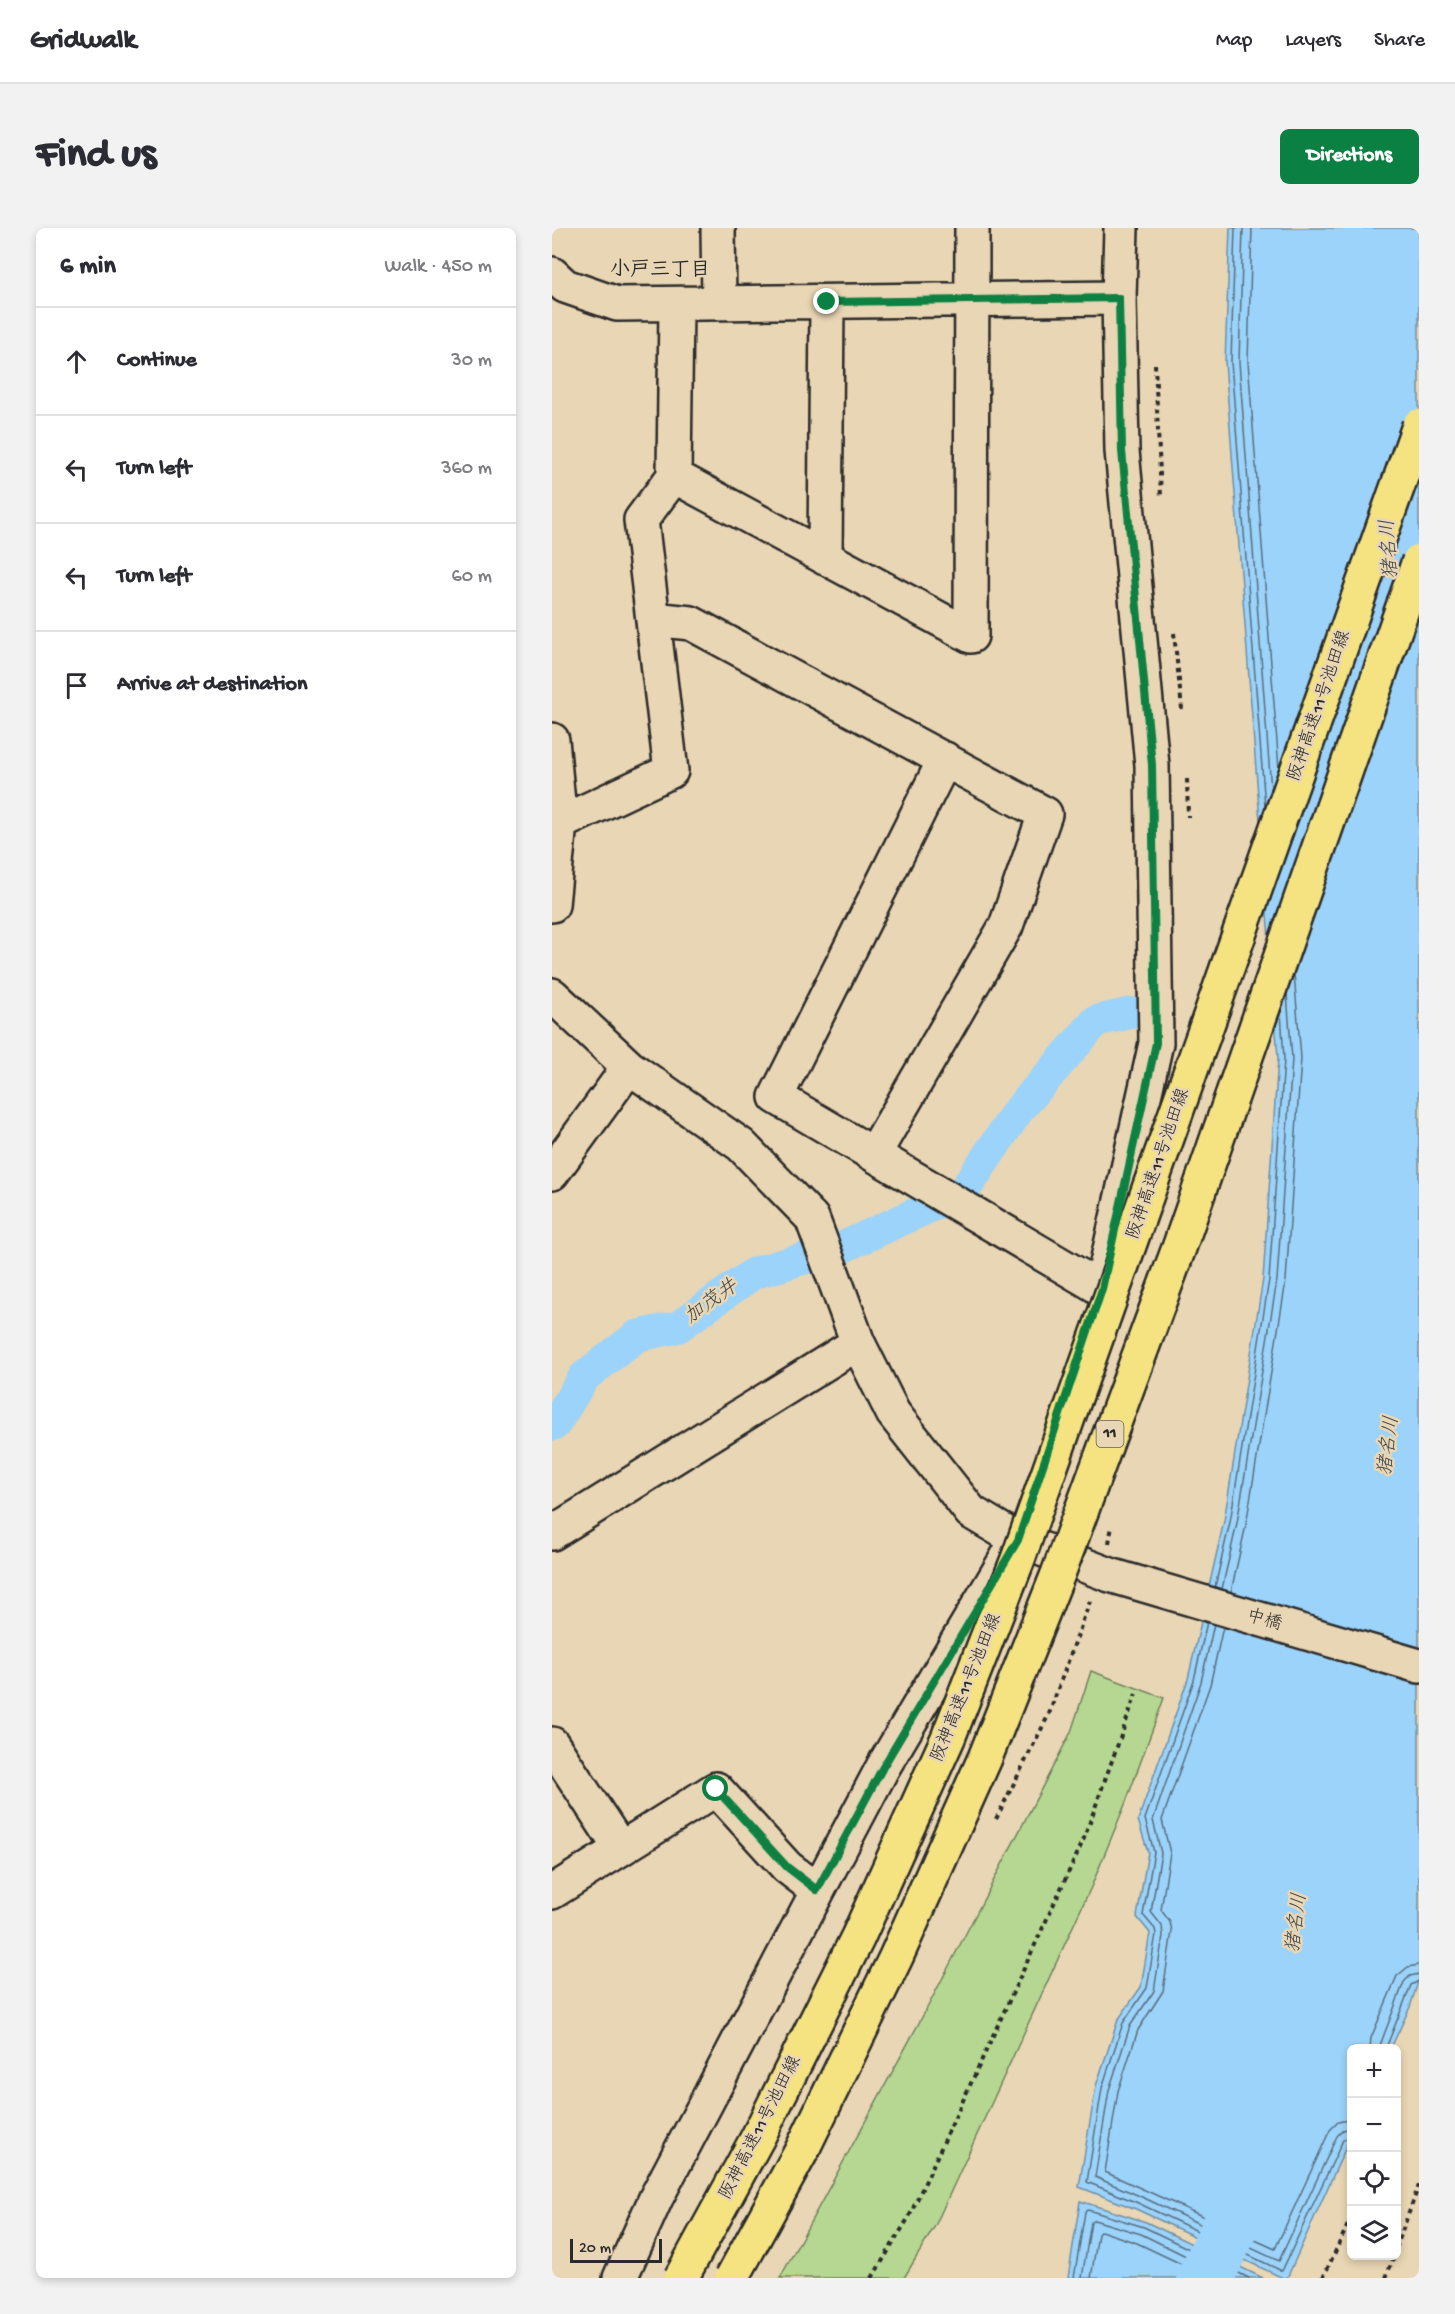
<!DOCTYPE html>
<meta charset="utf-8">
<style>
body{margin:0;font-family:"Gochi Hand","Klee One",sans-serif;background:#f2f2f3;color:#2b2b33}
.controls{position:absolute;right:18px;bottom:18px;display:grid;overflow:hidden;border-radius:9px;box-shadow:0 3px 9px #0003}
.controls button{width:54px;height:54px;display:grid;place-items:center;padding:0;border:0;border-bottom:2px solid #e1e1e2;background:#fff;color:#2b2b33;font:30px sans-serif}
.scale{position:absolute;left:18px;bottom:15px;width:92px;box-sizing:border-box;padding-left:6px;border:3px solid #2b2b2b;border-top:0;font-size:16px;line-height:21px;white-space:nowrap;color:#2b2b2b;-webkit-text-stroke:4px #e9d6b4;paint-order:stroke}
.stop{position:absolute;width:18px;height:18px;margin:-14px;border:4px solid #0b8043;border-radius:50%;background:#fff}
.stop.end{background:#0b8043;border-color:#fff;box-shadow:0 2px 6px #0008}
.list{margin:0;padding:0;list-style:none}
h2{display:flex;justify-content:space-between;align-items:center;height:78px;margin:0;padding:0 24px;font-size:26px}
h2 small{font-size:20px;font-weight:400;color:#7c7c81}
.list li{display:grid;grid-template-columns:39px 1fr auto;gap:18px;align-items:center;box-sizing:border-box;height:108px;padding:0 24px;border-top:2px solid #e1e1e2}
.list b{display:block;font-size:22px;white-space:nowrap}
.list em{font-size:20px;font-style:normal;color:#7c7c81}
.icon{flex:none;width:33px;height:33px;fill:none;stroke:currentColor;stroke-width:2;stroke-linecap:round;stroke-linejoin:round}
.map{position:relative;flex:none;width:867px;height:2050px;overflow:hidden;border-radius:9px}
header{display:flex;align-items:center;gap:36px;box-sizing:border-box;height:84px;padding:0 30px;background:#fff;border-bottom:2px solid #e1e1e2}
header strong{font-size:28px}
nav{display:flex;gap:33px;margin-inline-start:auto;font-size:21px}
.intro{display:flex;align-items:center;justify-content:space-between;box-sizing:border-box;height:144px;padding:0 36px}
h1{margin:0;font-size:42px}
.button{padding:15px 27px;border-radius:9px;background:#0b8043;color:#fff;font-size:21px;font-weight:700}
main{display:flex;gap:36px;padding:0 36px}
aside{flex:1;background:#fff;border-radius:9px;box-shadow:0 3px 9px #0003}
.map>svg:first-child{display:block}
</style>
<header>
<strong>Gridwalk</strong>
<nav><a>Map</a><a>Layers</a><a>Share</a></nav>
</header>
<div class="intro"><h1>Find us</h1><a class="button">Directions</a></div>
<main>
<aside>
<h2>6 min<small>Walk · 450 m</small></h2>
<ul class="list">
<li><svg class="icon" aria-label="ahead" viewBox="0 0 24 24"><path d="M12 20V5M6 11l6-6 6 6"/></svg><div><b>Continue</b></div><em>30 m</em></li>
<li><svg class="icon" aria-label="left" viewBox="0 0 24 24"><path d="M17 20v-9H6M10 6l-5 5 5 5"/></svg><div><b>Turn left</b></div><em>360 m</em></li>
<li><svg class="icon" aria-label="left" viewBox="0 0 24 24"><path d="M17 20v-9H6M10 6l-5 5 5 5"/></svg><div><b>Turn left</b></div><em>60 m</em></li>
<li><svg class="icon" aria-label="arrive" viewBox="0 0 24 24"><path d="M6 21V4h12l-3 4 3 4H6"/></svg><div><b>Arrive at destination</b></div></li>
</ul>
</aside>
<div class="map">
<svg width="867" height="2050" viewBox="0 0 867 2050">
<rect width="100%" height="100%" fill="#e9d6b4"/>
<filter id="ink" filterUnits="userSpaceOnUse"><feTurbulence type="fractalNoise" baseFrequency=".0167" numOctaves="2"/><feDisplacementMap in="SourceGraphic" scale="12" xChannelSelector="R" yChannelSelector="G"/><feConvolveMatrix kernelMatrix="1 2 1 2 8 2 1 2 1" color-interpolation-filters="sRGB"/></filter>
<g filter="url(#ink)">
<!-- green -->
<path fill="#b5d791" stroke="#70815e" stroke-width="1.5" d="M539 1443 612 1470 574 1574 540 1657 383 1998 352 2050H228L374 1782 519 1504Z"/>
<!-- water -->
<path fill="#9bd3fa" stroke="#6e90a7" stroke-width="1.5" d="M678 0H867V1751L858 1779 839 1820H800L799 1908 735 2050H731L584 1981 527 1959 544 1858 566 1792 589 1759 598 1705 585 1689 596 1624 586 1592 636 1451 672 1293 711 1051 726 830 673 134Z
M528 1973 594 1994 711 2050H516Z"/>
<g fill="none" stroke-linecap="round" stroke-linejoin="round">
<!-- shore -->
<path stroke="#586e7e" stroke-width="1.5" d="M683 0 679 134 713 579
M691 0 687 134 719 562
M700 0 696 133 727 541
M663 1359 678 1294 717 1052 732 831 729 784
M670 1361 685 1295 725 1052 740 831 735 766
M679 1364 694 1297 734 1053 749 830 742 745
M655 1394 642 1452 593 1591 602 1624 591 1687 603 1701 604 1706 595 1760 571 1795 550 1860 535 1954 586 1975 730 2043 791 1912 800 1908
M662 1396 649 1454 601 1592 609 1625 599 1684 610 1698 611 1708 602 1763 578 1798 557 1862 543 1949 590 1969 727 2033 785 1908 791 1902 800 1900
M671 1399 658 1457 610 1592 618 1625 609 1682 618 1694 620 1703 611 1763 586 1802 566 1863 553 1944 723 2021 778 1902 786 1894 800 1891
M818 1820 819 1810 845 1748 856 1739 867 1737
M827 1820 852 1754 858 1748 867 1746
M834 1820 859 1757 867 1753
M522 2050 533 1984 536 1982 592 1999 697 2050
M530 2050 539 1994 542 1992 589 2006 679 2050
M539 2050 546 2006 549 2003 585 2015 659 2050"/>
<!-- canal -->
<path stroke="#9bd3fa" stroke-width="32" d="M0 1197 3 1196 32 1149 85 1108 126 1099 202 1045 289 1020 412 963 465 884 544 793 579 785"/>
<!-- river -->
<path stroke="#9bd3fa" stroke-width="56" d="M653 2050 701 1953"/>
<defs>
<path id="minor" d="M166 0 167 75
M0 46 13 58 65 76 567 70
M122 248 419 408 420 0
M273 330 275 74
M101 391 139 395 493 586 454 698 322 926
M0 512 8 595 0 677
M393 531 224 869 550 1061
M8 595 119 543 89 292 122 248 124 76
M0 767 77 839 189 917 260 990 306 1115 341 1185 419 1284 466 1312 558 1347 867 1438
M0 945 77 839
M0 1305 306 1115
M0 1516 68 1620
M0 1664 164 1561 235 1639 265 1662"/>
<path id="tertiary" d="M549 1062 604 815 600 537 570 223 567 70 569 0
M68 2050 104 1970 331 1539 459 1323"/>
</defs>
<!-- minor casing -->
<use href="#minor" stroke="#2b2b2b" stroke-width="38"/>
<!-- tertiary casing -->
<use href="#tertiary" stroke="#2b2b2b" stroke-width="38"/>
<!-- path -->
<path stroke="#2b2b2b" stroke-width="4" stroke-dasharray="4.5 4.5" stroke-linecap="butt" d="M603 136 609 269
M622 405 630 481
M635 551 636 589
M557 1315 560 1298
M444 1591 497 1486 538 1373
M844 2020 867 1957
M320 2050 357 1989 531 1613 584 1466
M771 2050 800 1988
M834 2050 842 2028"/>
<!-- minor -->
<use href="#minor" stroke="#e9d6b4" stroke-width="33"/>
<!-- tertiary -->
<use href="#tertiary" stroke="#e9d6b4" stroke-width="33"/>
<defs>
<path id="motorway-bridge" d="M129 2050 206 1909 306 1709 396 1510 466 1331 867 198
M180 2050 249 1924 344 1729 433 1530 506 1346 627 1020 867 333"/>
</defs>
<!-- motorway-bridge casing -->
<use href="#motorway-bridge" stroke="#2b2b2b" stroke-width="38" stroke-linecap="butt"/>
<!-- motorway-bridge -->
<use href="#motorway-bridge" stroke="#f5e382" stroke-width="33"/>
</g>
</g>
<g fill="none" stroke-linecap="round" stroke-linejoin="round" filter="url(#ink)">
<!-- route -->
<path stroke="#0b8043" stroke-width="8" d="M164 1561 235 1639 265 1662 331 1539 466 1312 550 1061 604 815 600 537 570 223 567 70 275 74"/>
</g>
<g text-anchor="middle" dominant-baseline="central" stroke-width="5" stroke-linejoin="round" paint-order="stroke">
<!-- shield labels -->
<rect fill="#e9d6b4" stroke="#645e54" stroke-width="1.5" x="544.5" y="1193" width="27" height="26" rx="4.5"/>
<g font-size="16" font-weight="bold" fill="#2b2b2b">
<text x="558" y="1206">11</text>
</g>
<!-- street labels -->
<g font-size="18" fill="#2b2b2b" stroke="#e9d6b4">
<text transform="translate(768 478) rotate(-71)">阪神高速11号池田線</text>
<text transform="translate(607 936) rotate(-71)">阪神高速11号池田線</text>
<text transform="translate(712 1393) rotate(16)">中橋</text>
<text transform="translate(415 1460) rotate(-68)">阪神高速11号池田線</text>
<text transform="translate(209 1900) rotate(-63)">阪神高速11号池田線</text>
</g>
<!-- neighbourhood labels -->
<g font-size="20" font-weight="bold" fill="#2b2b2b" stroke="#e9d6b4">
<text x="108" y="43">小戸三丁目</text>
</g>
<!-- water labels -->
<g font-size="20" font-style="italic" fill="#3c444a" stroke="#e9d6b4">
<text transform="translate(839 321) rotate(-94)">猪名川</text>
<text transform="translate(160 1075) rotate(-36)">加茂井</text>
<text transform="translate(838 1218) rotate(-83)">猪名川</text>
<text transform="translate(746 1695) rotate(-83)">猪名川</text>
</g>
</g>
</svg>
<div class="controls">
<button>+</button>
<button>−</button>
<button><svg class="icon" aria-label="locate" viewBox="0 0 24 24"><circle cx="12" cy="12" r="6"/><path d="M12 2v4M12 18v4M2 12h4M18 12h4"/></svg></button>
<button><svg class="icon" aria-label="layers" viewBox="0 0 24 24"><path d="M12 4l9 5-9 5-9-5zM3 14l9 5 9-5"/></svg></button>
</div>
<div class="scale">20 m</div>
<div class="stop" style="left:164px;top:1561px"></div>
<div class="stop end" style="left:275px;top:74px"></div>
</div>
</main>
